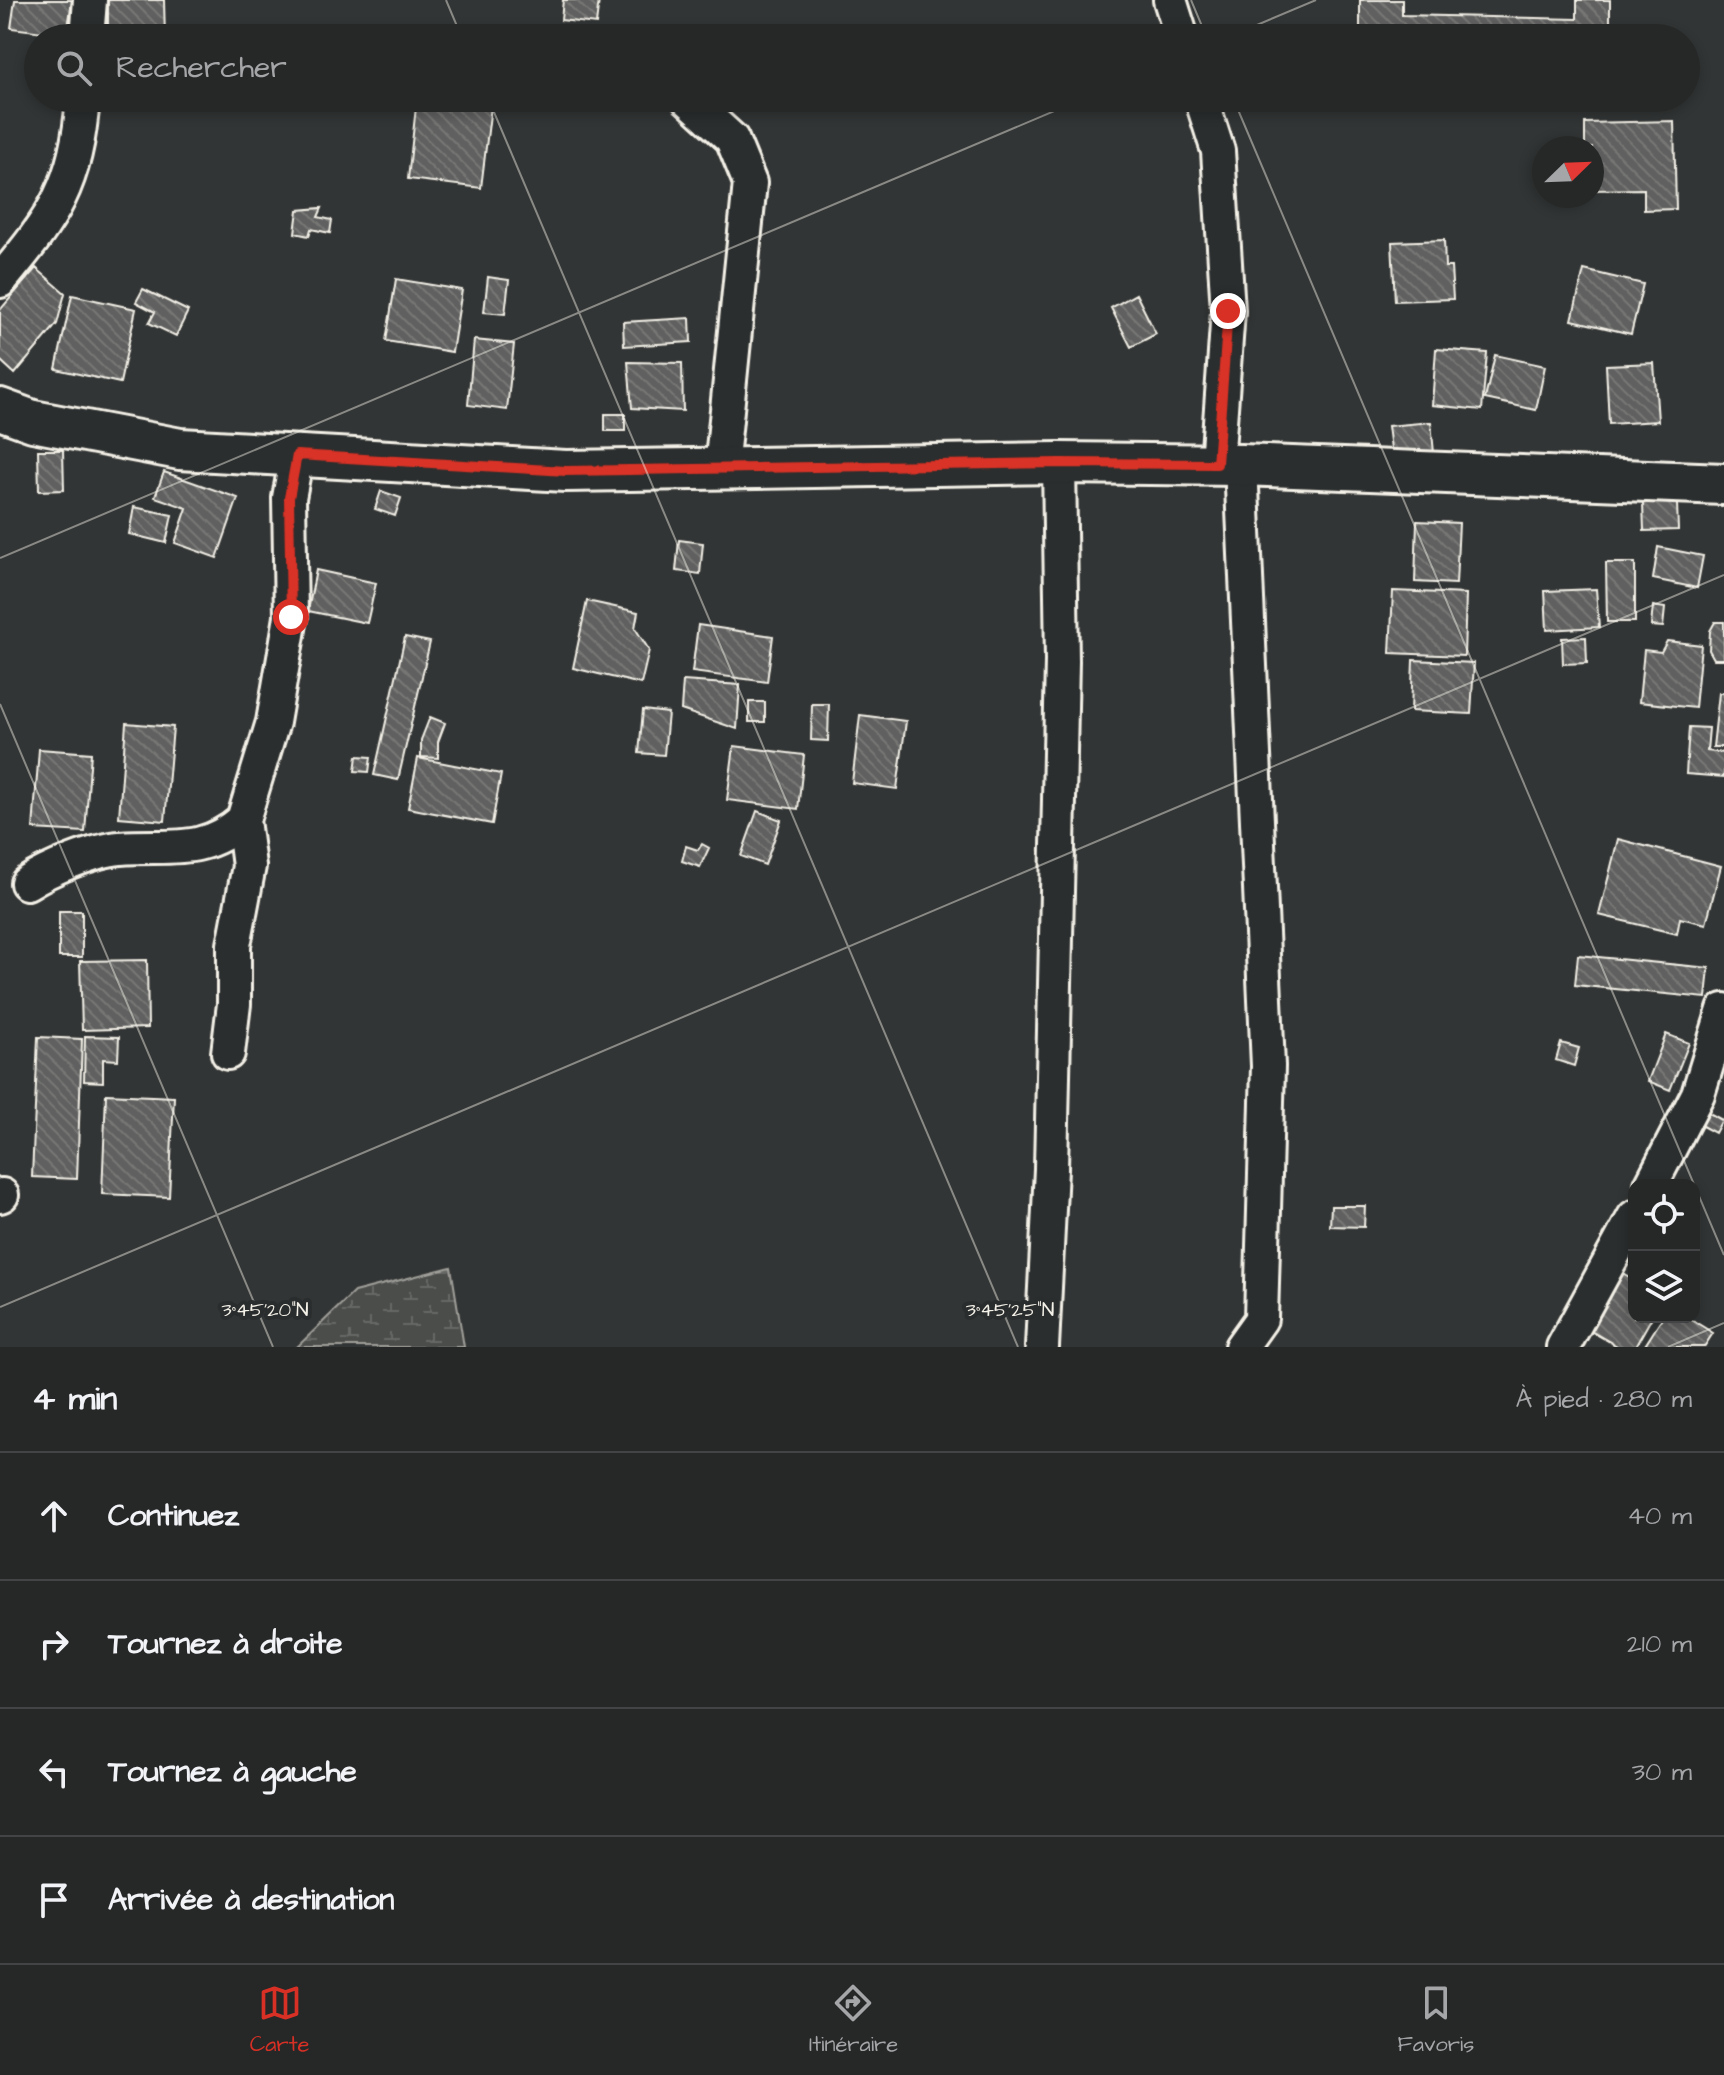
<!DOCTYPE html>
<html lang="fr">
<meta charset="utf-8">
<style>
body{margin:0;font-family:"Architects Daughter",sans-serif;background:#323434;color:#f1f3f6}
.controls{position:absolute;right:24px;bottom:24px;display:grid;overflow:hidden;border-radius:16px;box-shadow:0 4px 12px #0003}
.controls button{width:72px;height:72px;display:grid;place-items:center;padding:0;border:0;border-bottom:2px solid #424445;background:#262828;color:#f1f3f6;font:40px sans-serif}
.compass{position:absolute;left:1532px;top:136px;width:72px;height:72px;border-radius:50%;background:#262828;box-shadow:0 4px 12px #0003;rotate:67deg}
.stop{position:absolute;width:24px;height:24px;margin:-18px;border:6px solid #d93025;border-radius:50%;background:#fff}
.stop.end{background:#d93025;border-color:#fff;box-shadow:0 2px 8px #0008}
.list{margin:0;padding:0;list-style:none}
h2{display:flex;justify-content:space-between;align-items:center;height:104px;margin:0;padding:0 32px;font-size:34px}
h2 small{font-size:26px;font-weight:400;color:#a4a6a8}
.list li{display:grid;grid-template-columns:52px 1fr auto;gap:24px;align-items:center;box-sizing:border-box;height:128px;padding:0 32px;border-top:2px solid #424445}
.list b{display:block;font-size:30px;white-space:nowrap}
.list em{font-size:26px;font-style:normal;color:#a4a6a8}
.icon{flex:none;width:44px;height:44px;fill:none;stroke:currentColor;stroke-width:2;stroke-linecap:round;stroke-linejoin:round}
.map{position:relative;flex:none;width:1724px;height:1347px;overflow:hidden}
.search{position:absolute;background:#262828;box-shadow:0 4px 12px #0003;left:24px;right:24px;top:24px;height:88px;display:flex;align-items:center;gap:20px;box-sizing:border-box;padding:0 28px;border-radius:44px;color:#a4a6a8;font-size:30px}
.sheet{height:616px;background:#262828}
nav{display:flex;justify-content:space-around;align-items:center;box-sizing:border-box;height:112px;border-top:2px solid #424445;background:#262828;font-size:22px;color:#a4a6a8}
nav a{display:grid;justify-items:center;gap:4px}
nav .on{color:#d93025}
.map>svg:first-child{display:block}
</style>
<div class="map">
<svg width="1724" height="1347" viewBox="0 0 1724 1347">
<defs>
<pattern id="wetland-marsh" width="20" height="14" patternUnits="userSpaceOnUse" patternTransform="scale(2)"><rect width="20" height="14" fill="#4b4d4c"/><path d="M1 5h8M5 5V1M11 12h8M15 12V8" fill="none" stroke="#666766"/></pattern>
<pattern id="building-back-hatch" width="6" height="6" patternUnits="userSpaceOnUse" patternTransform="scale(2)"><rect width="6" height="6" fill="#5f605f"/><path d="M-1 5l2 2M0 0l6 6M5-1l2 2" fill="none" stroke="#777776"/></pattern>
</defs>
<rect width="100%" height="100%" fill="#323535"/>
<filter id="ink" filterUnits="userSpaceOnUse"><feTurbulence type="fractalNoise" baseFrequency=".0125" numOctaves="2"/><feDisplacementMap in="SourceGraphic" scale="16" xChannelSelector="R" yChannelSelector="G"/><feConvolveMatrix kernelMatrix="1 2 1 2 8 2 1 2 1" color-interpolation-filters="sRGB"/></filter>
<g filter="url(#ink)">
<!-- wetland -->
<path fill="url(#wetland-marsh)" stroke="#a09f9a" stroke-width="2" d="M451 1267 464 1347H297L354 1292Z"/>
<!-- building -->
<path fill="url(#building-back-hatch)" stroke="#f4f1e8" stroke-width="2" d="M15 0H72L67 35 11 28Z
M108 0H164L165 38H108Z
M563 0H599L596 24 561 20Z
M1360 0H1402V15L1577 19V0H1610V38H1360Z
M417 98 491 106 481 188 408 179Z
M1502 98H1573L1559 100 1558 111 1531 110 1532 101Z
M1674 121 1676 209 1644 210V189L1592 190V148H1585V123Z
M322 208 318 217 332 220 330 233 311 229 309 236 295 233 298 210Z
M1444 240 1445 267H1451L1453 299 1395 301 1392 242Z
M36 268 65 293 57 324 15 374 0 360V310Z
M1584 270 1643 284 1631 334 1572 320Z
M488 277 509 280 505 314 484 312Z
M396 279 462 290 452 352 386 341Z
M143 289 188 311 176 336 149 323 155 312 136 302Z
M1136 294 1156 334 1131 347 1111 308Z
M72 295 136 309 120 383 56 369Z
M690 318 691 342 624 346 623 322Z
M474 340 514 344 507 410 468 405Z
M1436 349 1487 353 1482 410 1432 405Z
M1495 355 1545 366 1536 410 1485 399Z
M628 362 682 363 683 411 632 408Z
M1654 363 1658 421 1609 424 1606 365Z
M605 414H625V431H605Z
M1431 422 1434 453 1392 457 1388 426Z
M38 450H63L64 490 39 491Z
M164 472 238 498 217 558 175 543 187 508 155 497Z
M381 491 401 498 395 516 375 509Z
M1643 503H1677L1678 530 1644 531Z
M134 507 172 515 166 543 129 534Z
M1417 521 1459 523 1456 584 1415 582Z
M679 540 703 543 700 574 676 571Z
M1658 547 1703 556 1697 588 1653 579Z
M1606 563H1635V622H1607Z
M316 570 376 583 367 623 308 611Z
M1596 589 1599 627 1547 630 1545 591Z
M1393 591 1466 594 1464 656 1390 653Z
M587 601 638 612 635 628 649 650 641 684 573 668Z
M1653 606 1665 608 1663 627 1651 626Z
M1715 622H1724V659H1714L1709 650 1710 631Z
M698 625 773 636 767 682 692 672Z
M405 637 430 642 398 780 374 775Z
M1586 637 1587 663 1563 664 1562 638Z
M1667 641 1701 645 1695 708 1639 702 1644 650 1661 652Z
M1413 660 1474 663 1471 714 1411 711Z
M683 681 740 685 737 729 681 710Z
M1719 693H1724V747H1713Z
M749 702H765V722H749Z
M812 704H829L828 741 811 740Z
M643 710 668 713 664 755 639 753Z
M860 715 906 721 897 789 852 783Z
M430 717 445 723 438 742V758L421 757V740Z
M126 723 173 727 165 821 119 817Z
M1689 727 1709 728 1707 751 1724 753V777L1686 774Z
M734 746 804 755 798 809 727 800Z
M39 749 91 753 85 832 33 829Z
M357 756 371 757 369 772 355 771Z
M418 758 501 774 492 824 408 808Z
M757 811 781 820 765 865 741 856Z
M1618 839 1721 866 1706 924 1680 918 1677 934 1599 915Z
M702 844 709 848 700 867 682 861 686 846 698 850Z
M59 911H82V957H59Z
M1578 955 1709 968 1706 998 1575 985Z
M147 960 148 1028 82 1030 80 961Z
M1666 1034 1689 1043 1670 1090 1648 1081Z
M85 1036 119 1037 118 1060 103 1059V1082L84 1081Z
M38 1037 82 1039 77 1179 32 1177Z
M1561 1043 1579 1048 1574 1066 1556 1060Z
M106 1094 174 1097 169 1197 102 1194Z
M1709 1113 1722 1120 1715 1133 1702 1126Z
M1331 1206H1365L1364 1227 1330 1226Z
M1621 1272 1634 1280V1317H1652L1635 1347H1619L1589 1330Z
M1663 1317H1687L1713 1333 1704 1347H1644Z"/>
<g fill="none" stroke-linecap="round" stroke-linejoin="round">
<defs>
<path id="minor" d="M1170 0 1182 38
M87 38 90 0
M687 98 732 139 750 183 721 469
M1201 98 1218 151 1228 311 1217 464
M0 281C55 215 76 186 83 98
M27 883C48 869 95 850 120 848 169 844 202 856 243 820
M228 1053 234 1004V945L249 866 243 820 273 722 291 617 289 498 297 455
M1651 1185 1698 1094 1724 1010
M0 1196 2 1195
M1042 1347 1051 1169 1062 661 1059 463
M1241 1347 1261 1319 1268 1066 1241 465
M1563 1347 1634 1217"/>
<path id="tertiary" d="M0 409 33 421 180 449 566 471 1059 463 1241 465 1724 484"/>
</defs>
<!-- minor casing -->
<use href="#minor" stroke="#f4f1e8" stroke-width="38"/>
<!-- tertiary casing -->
<use href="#tertiary" stroke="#f4f1e8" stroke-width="46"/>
<!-- minor -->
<use href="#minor" stroke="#2a2d2e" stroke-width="32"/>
<!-- tertiary -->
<use href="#tertiary" stroke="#2a2d2e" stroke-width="40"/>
</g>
</g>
<g fill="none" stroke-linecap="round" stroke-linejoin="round" filter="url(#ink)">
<!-- route -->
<path stroke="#d93025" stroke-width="10" d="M291 617 289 498 297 455 566 471 1059 463 1217 464 1228 311"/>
</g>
<!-- ticks -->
<path fill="none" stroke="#f4f1e8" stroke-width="2" stroke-opacity="0.45" d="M446 0 462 38M1191 0 1207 38M1226 38 1316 0M488 98 1018 1347M1233 98 1724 1255M0 558 1085 98M0 704 273 1347M0 1307 1724 575M1668 1347 1724 1323"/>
<g font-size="20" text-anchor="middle" fill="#f4f1e8" stroke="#2a2d2e" stroke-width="8" stroke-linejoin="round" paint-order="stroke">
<text x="265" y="1316">3°45'20"N</text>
<text x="1010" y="1316">3°45'25"N</text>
</g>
</svg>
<div class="controls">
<button><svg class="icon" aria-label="locate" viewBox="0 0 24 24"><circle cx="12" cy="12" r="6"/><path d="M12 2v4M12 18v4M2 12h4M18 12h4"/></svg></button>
<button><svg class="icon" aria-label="layers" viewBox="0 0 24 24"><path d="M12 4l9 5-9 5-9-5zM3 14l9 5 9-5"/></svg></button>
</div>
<svg class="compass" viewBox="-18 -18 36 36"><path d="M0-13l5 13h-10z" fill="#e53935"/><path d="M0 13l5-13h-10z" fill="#a4a6a8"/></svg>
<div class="stop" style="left:291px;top:617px"></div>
<div class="stop end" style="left:1228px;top:311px"></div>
<div class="search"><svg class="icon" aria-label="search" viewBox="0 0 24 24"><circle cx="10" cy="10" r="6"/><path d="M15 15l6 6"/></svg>Rechercher</div>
</div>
<section class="sheet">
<h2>4 min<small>À pied · 280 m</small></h2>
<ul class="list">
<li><svg class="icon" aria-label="ahead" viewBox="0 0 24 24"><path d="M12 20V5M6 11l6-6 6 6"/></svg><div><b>Continuez</b></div><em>40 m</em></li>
<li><svg class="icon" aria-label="right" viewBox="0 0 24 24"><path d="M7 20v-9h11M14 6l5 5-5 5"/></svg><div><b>Tournez à droite</b></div><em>210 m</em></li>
<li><svg class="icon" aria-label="left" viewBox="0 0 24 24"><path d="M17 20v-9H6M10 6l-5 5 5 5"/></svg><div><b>Tournez à gauche</b></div><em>30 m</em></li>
<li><svg class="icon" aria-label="arrive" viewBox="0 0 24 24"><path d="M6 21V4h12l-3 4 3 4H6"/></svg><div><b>Arrivée à destination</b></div></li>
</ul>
</section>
<nav>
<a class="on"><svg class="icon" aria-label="map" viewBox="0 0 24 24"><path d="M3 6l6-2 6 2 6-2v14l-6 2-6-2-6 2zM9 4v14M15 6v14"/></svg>Carte</a>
<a><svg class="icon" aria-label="directions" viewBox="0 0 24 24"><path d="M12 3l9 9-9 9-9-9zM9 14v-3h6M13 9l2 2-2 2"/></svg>Itinéraire</a>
<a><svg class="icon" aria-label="saved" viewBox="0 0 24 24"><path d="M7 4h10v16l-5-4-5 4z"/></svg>Favoris</a>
</nav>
